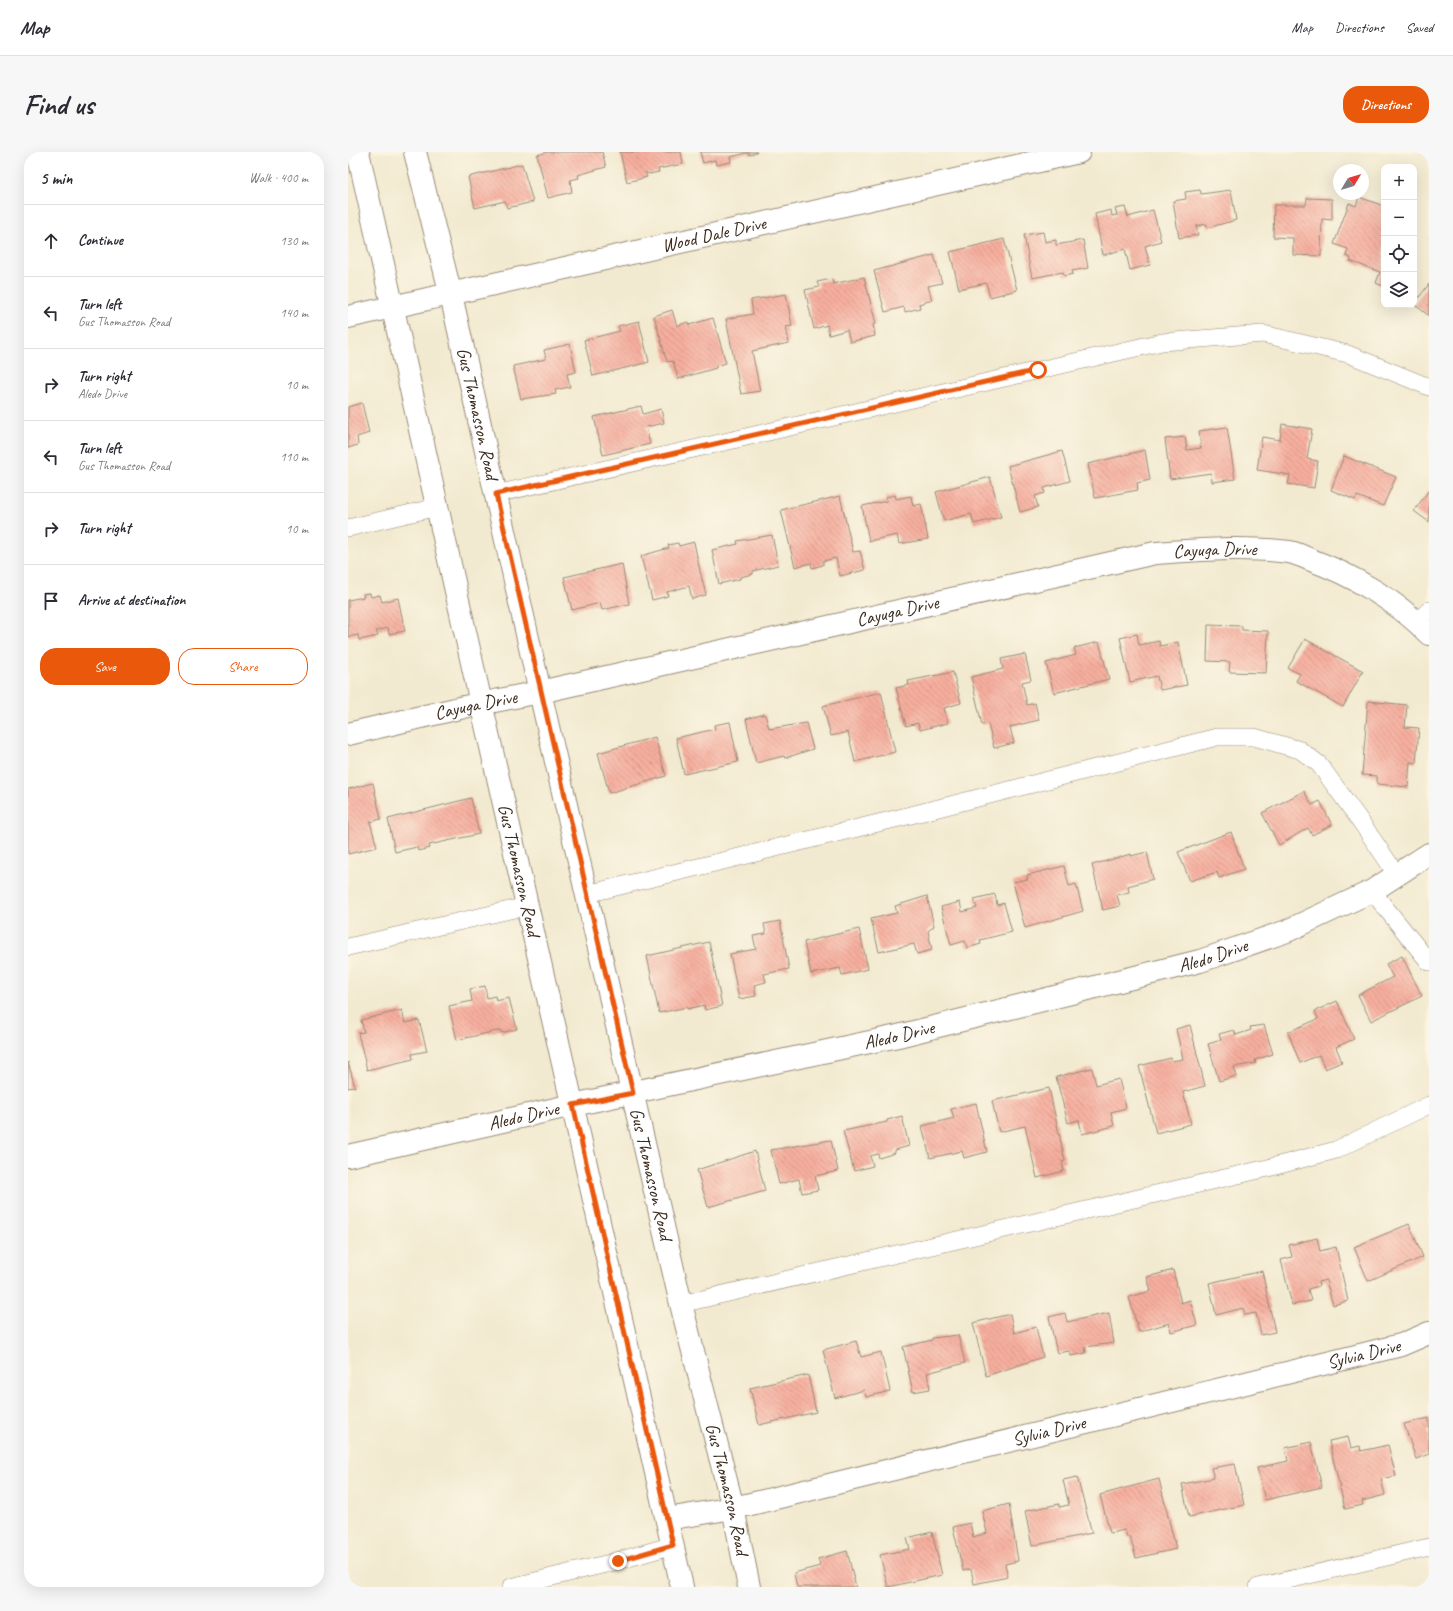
<!DOCTYPE html>
<meta charset="utf-8">
<style>
body{margin:0;font-family:Caveat,sans-serif;background:#f7f7f7;color:#2b2b33}
.controls{position:absolute;right:12px;top:12px;display:grid;overflow:hidden;border-radius:8px;box-shadow:0 4px 16px #0002}
.controls button{width:36px;height:36px;display:grid;place-items:center;padding:0;border:0;border-bottom:1px solid #e1e1e2;background:#fff;color:#2b2b33;font:20px sans-serif}
.compass{position:absolute;left:985px;top:12px;width:36px;height:36px;border-radius:50%;background:#fff;box-shadow:0 4px 16px #0002;rotate:52deg}
.stop{position:absolute;width:12px;height:12px;margin:-9px;border:3px solid #ea580c;border-radius:50%;background:#fff}
.stop.end{background:#ea580c;border-color:#fff;box-shadow:0 1px 4px #0008}
.list{margin:0;padding:0;list-style:none}
h2{display:flex;justify-content:space-between;align-items:center;height:52px;margin:0;padding:0 16px;font-size:17px}
h2 small{font-size:13px;font-weight:400;color:#7c7c81}
.list li{display:grid;grid-template-columns:26px 1fr auto;gap:12px;align-items:center;box-sizing:border-box;height:72px;padding:0 16px;border-top:1px solid #e1e1e2}
.list b{display:block;font-size:15px;white-space:nowrap}
.list p{margin:0;font-size:13px;white-space:nowrap;color:#7c7c81}
.list em{font-size:13px;font-style:normal;color:#7c7c81}
.actions{display:flex;gap:8px;padding:12px 16px}
.actions a{flex:1;padding:9px 0;border:1px solid #ea580c;border-radius:16px;text-align:center;font-size:14px;color:#ea580c}
.actions .main{background:#ea580c;color:#fff}
.icon{flex:none;width:22px;height:22px;fill:none;stroke:currentColor;stroke-width:2;stroke-linecap:round;stroke-linejoin:round}
.map{position:relative;flex:none;width:1081px;height:1435px;overflow:hidden;border-radius:16px}
header{display:flex;align-items:center;gap:24px;box-sizing:border-box;height:56px;padding:0 20px;background:#fff;border-bottom:1px solid #e1e1e2}
header strong{font-size:19px}
nav{display:flex;gap:22px;margin-inline-start:auto;font-size:14px}
.intro{display:flex;align-items:center;justify-content:space-between;box-sizing:border-box;height:96px;padding:0 24px}
h1{margin:0;font-size:28px}
.button{padding:10px 18px;border-radius:16px;background:#ea580c;color:#fff;font-size:14px;font-weight:700}
main{display:flex;gap:24px;padding:0 24px}
aside{flex:1;background:#fff;border-radius:16px;box-shadow:0 4px 16px #0002}
.map>svg:first-child{display:block}
</style>
<header>
<strong>Map</strong>
<nav><a>Map</a><a>Directions</a><a>Saved</a></nav>
</header>
<div class="intro"><h1>Find us</h1><a class="button">Directions</a></div>
<main>
<aside>
<h2>5 min<small>Walk · 400 m</small></h2>
<ul class="list">
<li><svg class="icon" aria-label="ahead" viewBox="0 0 24 24"><path d="M12 20V5M6 11l6-6 6 6"/></svg><div><b>Continue</b></div><em>130 m</em></li>
<li><svg class="icon" aria-label="left" viewBox="0 0 24 24"><path d="M17 20v-9H6M10 6l-5 5 5 5"/></svg><div><b>Turn left</b><p>Gus Thomasson Road</p></div><em>140 m</em></li>
<li><svg class="icon" aria-label="right" viewBox="0 0 24 24"><path d="M7 20v-9h11M14 6l5 5-5 5"/></svg><div><b>Turn right</b><p>Aledo Drive</p></div><em>10 m</em></li>
<li><svg class="icon" aria-label="left" viewBox="0 0 24 24"><path d="M17 20v-9H6M10 6l-5 5 5 5"/></svg><div><b>Turn left</b><p>Gus Thomasson Road</p></div><em>110 m</em></li>
<li><svg class="icon" aria-label="right" viewBox="0 0 24 24"><path d="M7 20v-9h11M14 6l5 5-5 5"/></svg><div><b>Turn right</b></div><em>10 m</em></li>
<li><svg class="icon" aria-label="arrive" viewBox="0 0 24 24"><path d="M6 21V4h12l-3 4 3 4H6"/></svg><div><b>Arrive at destination</b></div></li>
</ul>
<div class="actions"><a class="main">Save</a><a>Share</a></div>
</aside>
<div class="map">
<svg width="1081" height="1435" viewBox="0 0 1081 1435">
<defs>
<pattern id="building-back-hatch" width="6" height="6" patternUnits="userSpaceOnUse"><rect width="6" height="6" fill="#f7af9f"/><path d="M-1 5l2 2M0 0l6 6M5-1l2 2" fill="none" stroke="#c98f81"/></pattern>
</defs>
<rect width="100%" height="100%" fill="#fcf5e5"/>
<filter id="ink" filterUnits="userSpaceOnUse"><feTurbulence type="fractalNoise" baseFrequency=".025" numOctaves="2"/><feDisplacementMap in="SourceGraphic" scale="8" xChannelSelector="R" yChannelSelector="G"/><feConvolveMatrix kernelMatrix="1 2 1 2 8 2 1 2 1" color-interpolation-filters="sRGB"/></filter>
<filter id="wash" filterUnits="userSpaceOnUse"><feTurbulence type="fractalNoise" baseFrequency=".012" numOctaves="4" result="noise"/><feDisplacementMap in="SourceGraphic" scale="16" xChannelSelector="R" yChannelSelector="G"/><feGaussianBlur stdDeviation="0.9" result="paint"/><feColorMatrix in="noise" values="0 0 0 0 0 0 0 0 0 0 0 0 0 0 0 0 0 1.4 0 .05"/><feComposite in="paint" operator="in"/></filter>
<g filter="url(#wash)">
<rect width="100%" height="100%" fill="#f2ead0"/>
<g id="blocks">
<!-- building -->
<path fill="url(#building-back-hatch)" d="M200 0H254L258 15 230 23 231 26 222 28 224 40 200 46 189 3Z
M272 0H333L335 12 310 17 311 20 301 22 297 20 299 25 279 30Z
M352 0H409L403 3 399 1 382 5 383 10 368 13 367 8 355 11Z
M174 12 185 50 159 56 157 49 127 56 120 25Z
M852 38 853 42 883 38 888 68 859 76V72L848 74 850 83 831 86 825 49 838 47 837 40Z
M1011 45 1036 54 1035 134 1028 131 1032 120 1002 109 1003 106 998 104 1000 97 986 92 1001 51 1008 54Z
M959 46 984 47V68L974 67 973 104 945 103V86L925 85 926 53H958Z
M777 55 780 65 805 58 813 89 797 94 802 113 782 118 777 97 755 103 747 62 763 58 764 64 769 63 767 57Z
M695 80 697 90 708 88V93L735 88 740 116 724 119 725 122 716 124 715 120 684 126 676 83Z
M656 87 669 138 642 145 638 131 611 137 602 100Z
M586 103 594 131 580 134 584 148 571 152 572 156 557 160 556 155 537 160 526 119Z
M516 125 528 172H525L527 184 502 190 499 178 481 183 479 173 466 177 457 138 471 135 469 130 484 127 485 132Z
M1081 132V164L1066 152Z
M438 142 444 174 438 175 441 191 404 199 412 239 393 242 378 167 405 162 403 148Z
M324 158 329 174 340 170 341 173 365 166 378 211 368 214V216L330 227 325 209 319 210 306 164Z
M291 169 301 210 245 224 236 188 272 179 270 174Z
M222 192 228 220 219 222 222 235 207 238 208 242 173 247 165 214 198 207 196 198Z
M14 251 21 281 9 285 10 293 0 296V255Z
M293 254 295 262 313 257 316 271 298 275 302 292 255 303 246 265Z
M934 272 964 277 959 307 970 309 966 336 940 332 942 323 909 318 914 285 932 288Z
M879 275 887 327 864 330 863 321 822 327 817 287 837 285 839 298 853 296 851 279Z
M797 298 802 328 789 331 790 338 747 346 740 312Z
M714 299 722 329 696 336 697 341 687 344 690 355 672 360 660 314Z
M996 304 1048 325 1035 354 1009 344 1007 348 983 338Z
M642 325 653 365 626 372 623 362 596 369 588 340Z
M1081 338V370L1066 359Z
M547 343 548 347 563 344 565 354 573 352 580 387 551 392 549 383 521 389 514 354 539 349 538 345Z
M492 344 505 400 512 399 517 418 492 424 488 406 475 409V413L464 416 463 411 447 415 433 358Z
M424 383 430 413 405 419V422L392 425V427L371 432 364 398 390 392 389 389Z
M346 390 352 419 358 443 344 447 341 434 319 440 320 444 304 448 293 404 321 396 320 393 330 391 331 394Z
M274 412 281 452 254 458 252 451 224 458 216 425Z
M22 441 23 445 32 443 34 450 50 446 57 479 41 482 40 476 28 479 30 484 11 488 10 483 0 485V448L16 445 15 442Z
M860 473 894 474V478L920 479 918 521 881 520 882 510 859 509Z
M789 482 791 493 811 489 812 494 830 490 839 533 812 538 809 524 782 530 772 486Z
M957 487 1015 519 995 555 948 529 952 522 940 516Z
M751 490 761 527 706 541 698 511 728 503 726 496Z
M677 502 683 528 674 530 679 553 687 551 691 568 662 575 666 591 646 596 640 572 634 573 623 525 655 517 653 507Z
M605 520 613 551 596 556 600 571 572 578 570 571 558 574 548 536 561 533 560 529Z
M533 540 547 600 507 610 500 580 483 584 475 554Z
M1020 549 1059 553 1057 575 1071 576 1068 611 1062 610 1060 635 1029 632V624L1014 623Z
M417 562 421 577 458 571 465 597 437 606 436 604 408 611 398 567Z
M382 570 390 610 336 622 328 586 367 577 366 573Z
M307 585 318 624 261 641 250 601Z
M25 631 33 667 22 670 29 695 0 702V637Z
M956 639 964 653 972 649 984 673 964 683 960 676 931 693 914 661Z
M123 646 131 682 81 693 82 696 70 699 69 695 47 700 40 667Z
M883 680 896 717 871 726 869 720 842 729 830 700Z
M799 700 805 727 780 734 781 740 769 743 772 754 755 758 744 713 783 702V704Z
M716 714 721 734 728 732 735 759 677 776 665 730 680 727 679 723Z
M647 742 649 753 656 751 664 780 632 788 633 792 619 796 617 789 603 793 593 755 612 750 614 760 629 756 626 747Z
M579 744 586 774 580 779 584 798 569 802 566 792 531 800 523 767 549 761 547 754Z
M432 769 441 817 416 822 418 830 406 833 408 844 391 847 382 802 408 797 405 784 418 782 416 772Z
M511 777 520 817 494 823 492 816 463 822 456 790Z
M361 790 374 854 357 858 356 853 339 857V855L311 861 299 804Z
M1054 804 1074 844 1023 869 1010 843 1045 825 1038 812Z
M137 834 139 846 147 844 148 849 161 846 169 877 153 881V878L109 888 101 854 124 849 122 837Z
M989 849 1006 887 988 895 994 910 977 917 971 903 952 911 940 880 970 867 967 859Z
M54 858 57 871 71 868 79 899 64 902 65 907 19 918 10 881 16 880 13 868Z
M842 873 857 934 835 940 843 972 808 981 791 914 823 906 824 909 835 907 828 877Z
M916 873 925 902 907 908 908 911 886 915 889 924 871 929 860 892 873 888 871 882 886 878 888 883 903 878 902 875Z
M0 910 7 935 0 936Z
M744 916 748 933 771 927 778 956 763 960 766 974 734 982 731 968 720 971 708 925Z
M701 936 717 1009 714 1010 716 1019 689 1026 677 974 651 980 644 949Z
M628 951 639 1000 616 1006 614 999 582 1006 574 974 606 966 603 957Z
M554 964 561 994 547 998V1001L531 1006 530 1002 522 1004 525 1014 506 1019 495 979 539 970V968Z
M483 988 490 1019 467 1024 470 1038 454 1041 451 1027 431 1032 423 998Z
M407 999 417 1039 360 1055 349 1018Z
M1061 1072 1075 1105 1020 1129 1006 1095Z
M969 1086 972 1099 988 1095 1000 1149 985 1153 978 1128 970 1130 971 1134 960 1137 963 1149 944 1153 933 1108 944 1105 941 1093Z
M825 1118 833 1151 842 1148 849 1173 823 1180 821 1171 791 1180 781 1145 803 1139 799 1125Z
M914 1119 927 1180 913 1183 908 1161 897 1163 895 1156 868 1163 861 1131Z
M717 1161 719 1170 761 1161 766 1191 737 1195 738 1201 723 1204 722 1199 709 1201 701 1165Z
M662 1162 666 1181 688 1175 695 1205 638 1224 625 1171Z
M610 1183 617 1211 579 1221 582 1237 565 1240 555 1195 584 1188V1186Z
M508 1189 513 1205 533 1200 542 1239 518 1245 516 1238 487 1246 475 1198Z
M460 1223 468 1260 411 1273 402 1236Z
M1081 1266V1302L1068 1307 1056 1272Z
M1000 1285 1003 1296 1012 1294 1013 1299 1040 1293 1048 1324 1033 1327 1037 1343 1014 1349 1015 1353 997 1357 981 1289Z
M963 1290 974 1335 917 1348 909 1316 940 1309 937 1296Z
M887 1312 896 1353 841 1365 834 1332 866 1326 863 1316Z
M729 1325 744 1381 684 1394 677 1359 711 1352V1355L721 1353 715 1328Z
M811 1327 828 1397 788 1406 782 1385H779L777 1378 762 1381 752 1343Z
M661 1352 670 1409 657 1412 660 1425 626 1432 623 1417 615 1419 605 1375 622 1371 625 1385 639 1381 634 1359Z
M584 1380 594 1423 540 1435 532 1403 562 1397 559 1386Z
M499 1399 508 1435H449L446 1421 472 1414 470 1407Z"/>
</g>
</g>
<g filter="url(#ink)">
<use href="#blocks" fill-opacity="0" stroke="#968a77" stroke-width="1"/>
<g fill="none" stroke-linecap="round" stroke-linejoin="round">
<defs>
<path id="service" d="M148 342 814 190 915 182 1000 202 1081 235
M0 376 89 355
M1069 470 1081 458
M1024 739 1081 810
M239 742 555 665 869 585H906L952 598 971 612 1013 670 1049 723
M0 795 179 754
M333 1152 920 1016 988 998 1081 953
M163 1435 270 1409 325 1393
M910 1435 1081 1395"/>
<g id="minor">
<path id="s1" d="M0 165 731 0"/>
<path id="s2" d="M0 582 116 555 192 540 807 401C851 398 896 394 941 400 948 401 956 405 963 408 1005 423 1050 450 1081 482"/>
<path id="s3" d="M0 1004 225 953 550 884 852 809 939 779 1024 739 1081 702"/>
<path id="s4" d="M319 1367 385 1356 407 1351 1053 1193 1081 1181"/>
</g>
<g id="secondary">
<path id="s5" d="M10 0 133 551 334 1435"/>
<path id="s6" d="M67 0 103 143 192 540 333 1152 385 1356 401 1435"/>
</g>
</defs>
<!-- service casing -->
<use href="#service" stroke="#968a77" stroke-width="18"/>
<!-- minor casing -->
<use href="#minor" stroke="#968a77" stroke-width="24"/>
<!-- secondary casing -->
<use href="#secondary" stroke="#968a77" stroke-width="24"/>
<!-- service -->
<use href="#service" stroke="#fff" stroke-width="17"/>
<!-- minor -->
<use href="#minor" stroke="#fff" stroke-width="22"/>
<!-- secondary -->
<use href="#secondary" stroke="#fff" stroke-width="22"/>
</g>
</g>
<g fill="none" stroke-linecap="round" stroke-linejoin="round" filter="url(#ink)">
<!-- route -->
<path stroke="#ea580c" stroke-width="5" d="M270 1409 325 1393 225 953 285 941 148 342 690 218"/>
</g>
<g text-anchor="middle" dominant-baseline="central" stroke-width="3.5" stroke-linejoin="round" paint-order="stroke">
<!-- street labels -->
<g font-size="19" fill="#3b2a1e" stroke="#fcf5e5">
<text stroke="none"><textPath href="#s1" startOffset="375">Wood Dale Drive</textPath></text>
<text stroke="none"><textPath href="#s6" startOffset="269">Gus Thomasson Road</textPath></text>
<text stroke="none"><textPath href="#s2" startOffset="887">Cayuga Drive</textPath></text>
<text stroke="none"><textPath href="#s2" startOffset="563">Cayuga Drive</textPath></text>
<text stroke="none"><textPath href="#s2" startOffset="131">Cayuga Drive</textPath></text>
<text stroke="none"><textPath href="#s5" startOffset="736">Gus Thomasson Road</textPath></text>
<text stroke="none"><textPath href="#s3" startOffset="888">Aledo Drive</textPath></text>
<text stroke="none"><textPath href="#s3" startOffset="564">Aledo Drive</textPath></text>
<text stroke="none"><textPath href="#s3" startOffset="180">Aledo Drive</textPath></text>
<text stroke="none"><textPath href="#s6" startOffset="1049">Gus Thomasson Road</textPath></text>
<text stroke="none"><textPath href="#s4" startOffset="716">Sylvia Drive</textPath></text>
<text stroke="none"><textPath href="#s4" startOffset="392">Sylvia Drive</textPath></text>
<text stroke="none"><textPath href="#s6" startOffset="1373">Gus Thomasson Road</textPath></text>
</g>
</g>
</svg>
<div class="controls">
<button>+</button>
<button>−</button>
<button><svg class="icon" aria-label="locate" viewBox="0 0 24 24"><circle cx="12" cy="12" r="6"/><path d="M12 2v4M12 18v4M2 12h4M18 12h4"/></svg></button>
<button><svg class="icon" aria-label="layers" viewBox="0 0 24 24"><path d="M12 4l9 5-9 5-9-5zM3 14l9 5 9-5"/></svg></button>
</div>
<svg class="compass" viewBox="-18 -18 36 36"><path d="M0-13l5 13h-10z" fill="#e53935"/><path d="M0 13l5-13h-10z" fill="#7c7c81"/></svg>
<div class="stop" style="left:690px;top:218px"></div>
<div class="stop end" style="left:270px;top:1409px"></div>
</div>
</main>
